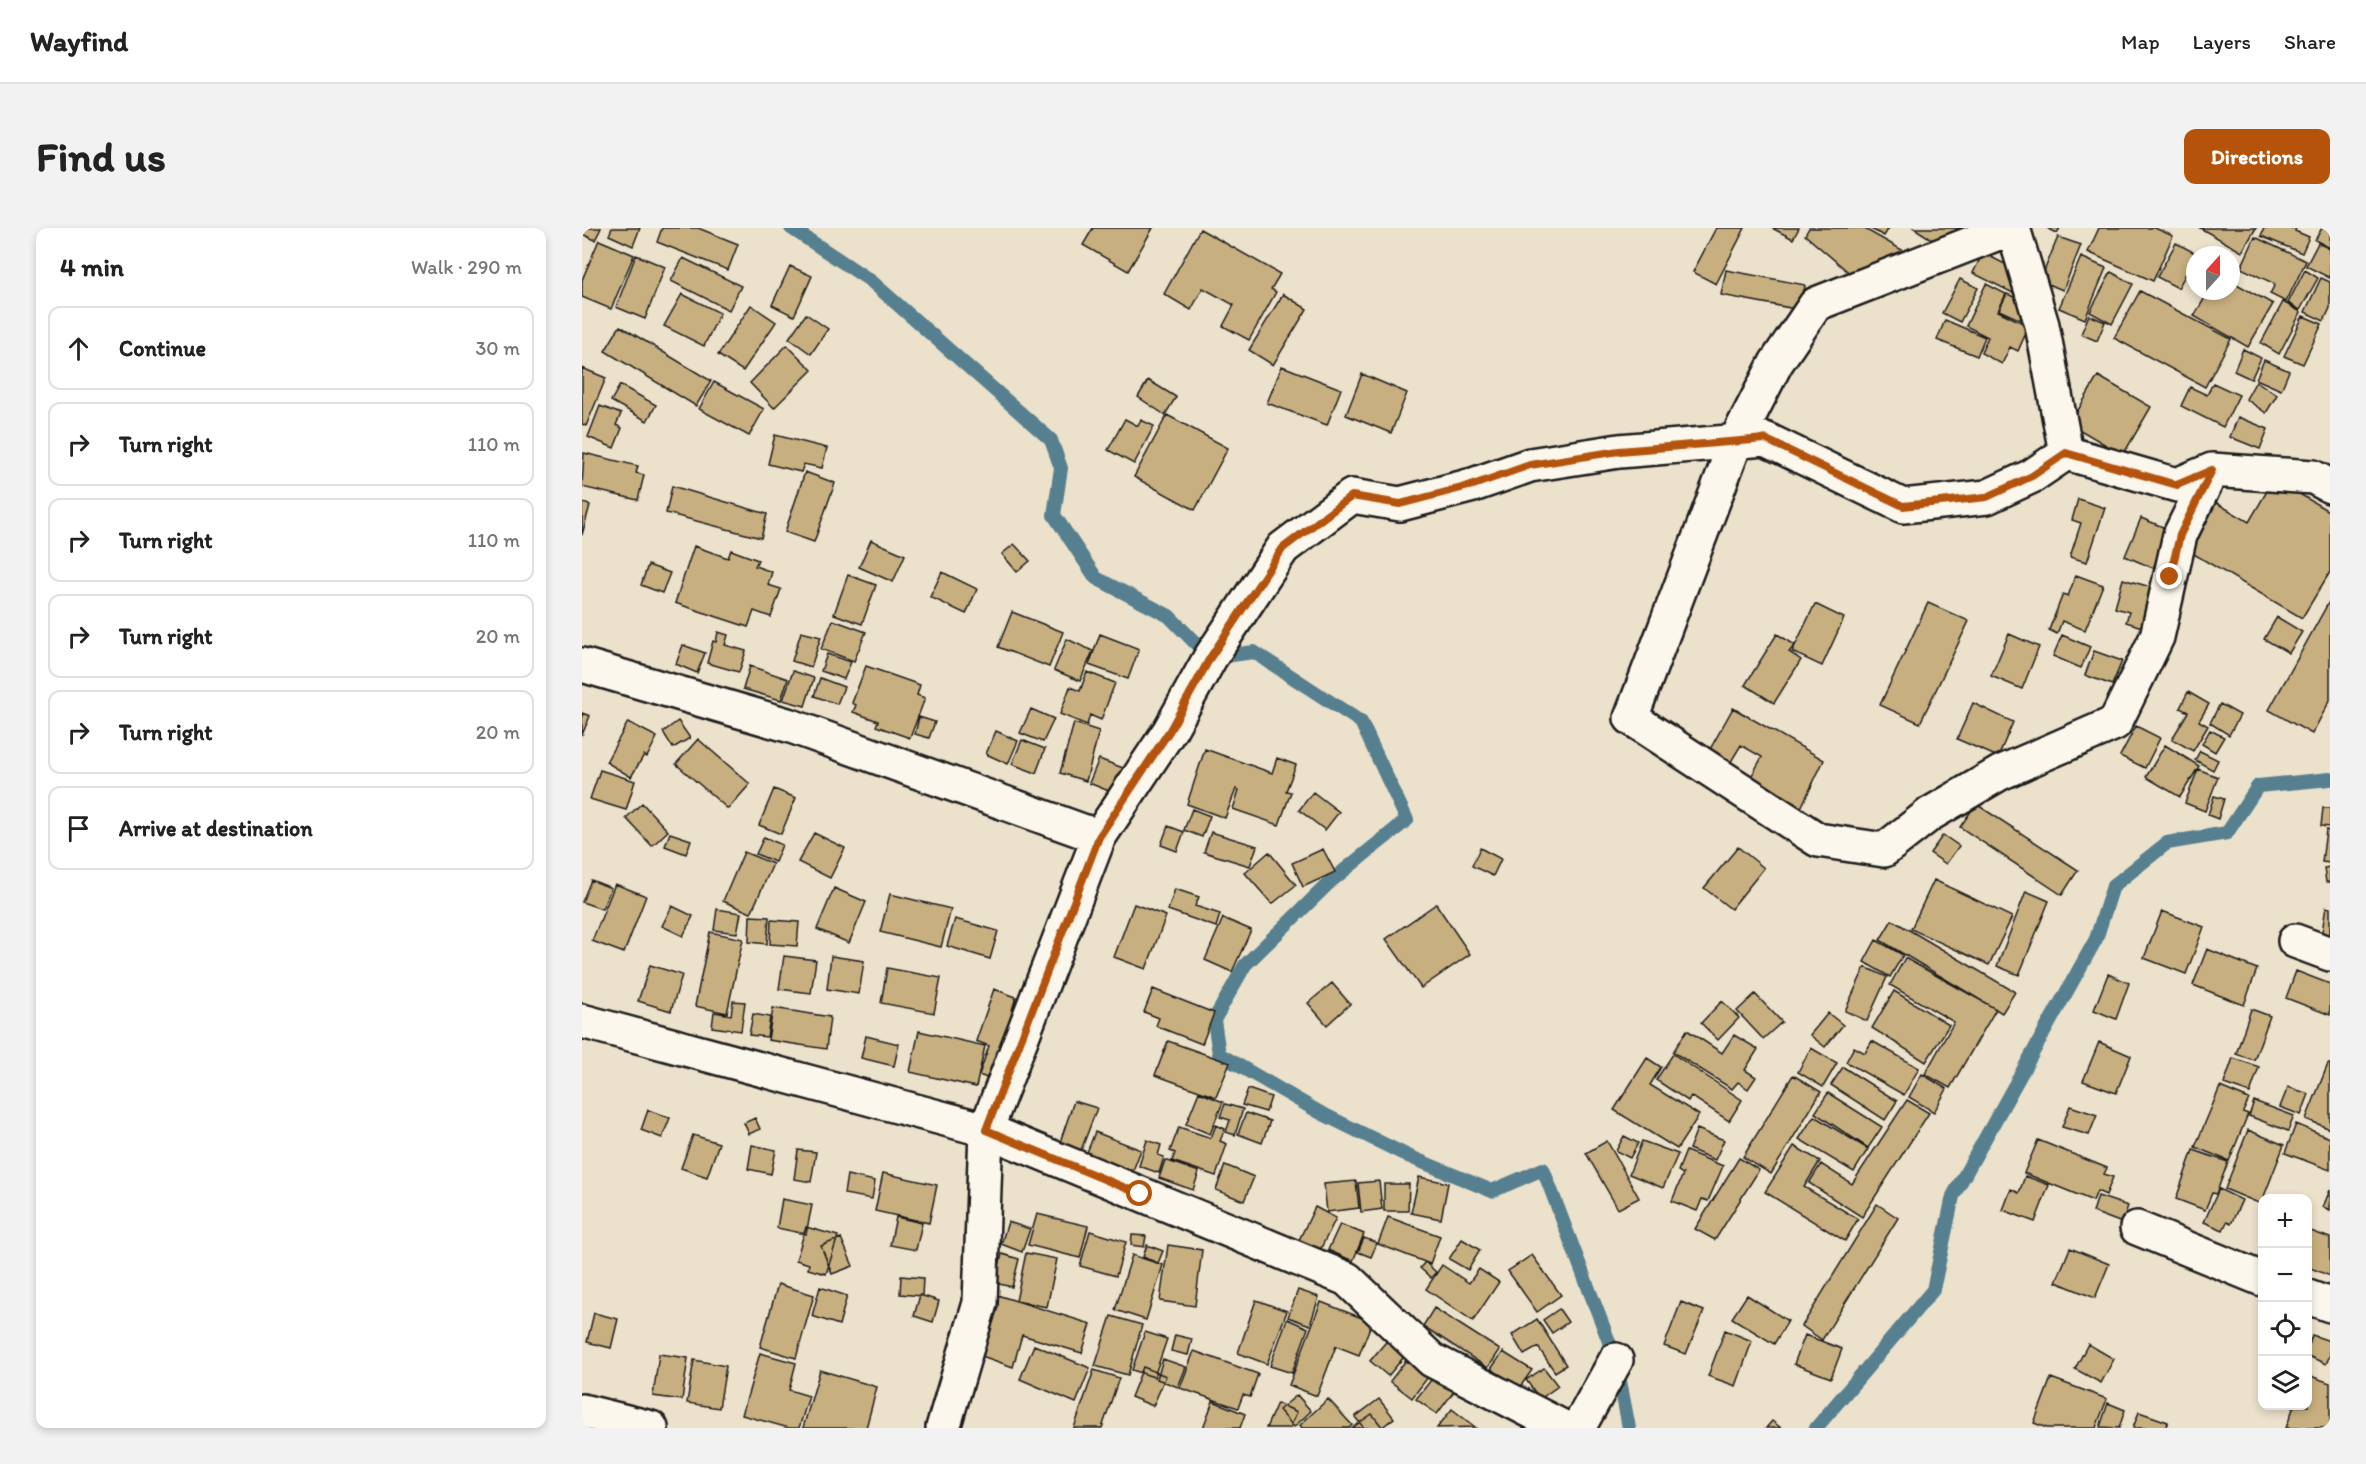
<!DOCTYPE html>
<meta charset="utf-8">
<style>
body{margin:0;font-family:Itim,sans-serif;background:#f2f2f2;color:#222}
.controls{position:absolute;right:18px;bottom:18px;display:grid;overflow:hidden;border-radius:12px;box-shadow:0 3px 9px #0003}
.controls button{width:54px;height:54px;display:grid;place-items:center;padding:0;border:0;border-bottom:2px solid #e0e0e0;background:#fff;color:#222;font:30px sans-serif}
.compass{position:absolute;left:1604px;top:18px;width:54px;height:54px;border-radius:50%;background:#fff;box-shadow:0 3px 9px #0003;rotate:21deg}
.stop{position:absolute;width:18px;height:18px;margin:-14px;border:4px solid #b45309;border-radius:50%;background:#fff}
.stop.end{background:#b45309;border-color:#fff;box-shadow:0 2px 6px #0008}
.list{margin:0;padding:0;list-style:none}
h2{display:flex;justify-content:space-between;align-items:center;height:78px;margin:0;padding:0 24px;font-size:26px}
h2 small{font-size:20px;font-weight:400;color:#767676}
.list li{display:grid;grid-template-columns:39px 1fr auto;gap:18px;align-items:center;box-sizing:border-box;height:84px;margin:0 12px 12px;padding:0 12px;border:2px solid #e0e0e0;border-radius:12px}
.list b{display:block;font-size:22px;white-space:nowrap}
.list em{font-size:20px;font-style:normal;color:#767676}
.icon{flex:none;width:33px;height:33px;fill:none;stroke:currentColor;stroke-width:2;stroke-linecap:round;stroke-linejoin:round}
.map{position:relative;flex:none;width:1748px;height:1200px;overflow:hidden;border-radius:12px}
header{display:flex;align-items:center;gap:36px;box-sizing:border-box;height:84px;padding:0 30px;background:#fff;border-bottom:2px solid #e0e0e0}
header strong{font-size:28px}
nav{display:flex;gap:33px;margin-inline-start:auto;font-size:21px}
.intro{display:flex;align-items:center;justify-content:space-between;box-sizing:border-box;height:144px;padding:0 36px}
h1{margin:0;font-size:42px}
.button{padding:15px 27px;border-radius:12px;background:#b45309;color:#fff;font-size:21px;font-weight:700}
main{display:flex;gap:36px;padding:0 36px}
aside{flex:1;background:#fff;border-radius:12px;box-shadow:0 3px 9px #0003}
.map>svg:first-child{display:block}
</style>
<header>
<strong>Wayfind</strong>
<nav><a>Map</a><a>Layers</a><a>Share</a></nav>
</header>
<div class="intro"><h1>Find us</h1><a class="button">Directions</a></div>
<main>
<aside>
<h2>4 min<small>Walk · 290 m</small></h2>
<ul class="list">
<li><svg class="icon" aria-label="ahead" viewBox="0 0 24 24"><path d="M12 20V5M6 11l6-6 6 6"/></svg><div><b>Continue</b></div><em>30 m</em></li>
<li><svg class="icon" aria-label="right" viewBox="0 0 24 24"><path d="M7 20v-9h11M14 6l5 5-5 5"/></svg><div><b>Turn right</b></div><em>110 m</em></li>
<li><svg class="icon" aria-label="right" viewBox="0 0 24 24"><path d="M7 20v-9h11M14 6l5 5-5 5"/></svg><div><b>Turn right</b></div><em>110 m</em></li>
<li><svg class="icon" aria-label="right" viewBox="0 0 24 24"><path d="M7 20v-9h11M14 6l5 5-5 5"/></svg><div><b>Turn right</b></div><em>20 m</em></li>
<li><svg class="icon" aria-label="right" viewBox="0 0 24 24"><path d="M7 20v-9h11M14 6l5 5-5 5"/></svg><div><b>Turn right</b></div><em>20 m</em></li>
<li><svg class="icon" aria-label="arrive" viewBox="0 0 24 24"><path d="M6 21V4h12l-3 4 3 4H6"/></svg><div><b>Arrive at destination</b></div></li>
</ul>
</aside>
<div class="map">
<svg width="1748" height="1200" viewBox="0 0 1748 1200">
<rect width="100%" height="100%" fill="#ece1cb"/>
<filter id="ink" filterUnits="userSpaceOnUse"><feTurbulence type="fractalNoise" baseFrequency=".0167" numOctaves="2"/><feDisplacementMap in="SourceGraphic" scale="12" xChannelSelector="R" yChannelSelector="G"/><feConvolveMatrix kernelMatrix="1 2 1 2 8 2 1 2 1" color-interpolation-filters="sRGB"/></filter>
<g filter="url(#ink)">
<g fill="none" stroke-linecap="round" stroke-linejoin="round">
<!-- stream -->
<path stroke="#568090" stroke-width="14" d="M209 0 289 53 469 212 479 240 472 287 514 350 587 388 628 430 672 424 779 494 825 592 749 653 663 737 632 792 637 826 737 884 826 928 910 963 961 941 1034 1132 1047 1200
M1234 1200 1351 1062 1371 968 1514 711 1531 658 1585 615 1645 605 1676 558 1748 551"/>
</g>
<!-- building -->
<path fill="#c8af7f" stroke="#1c1c1c" stroke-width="1.5" d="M0 0H19L13 12 0 6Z
M30 0H58L51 18 27 7Z
M80 0H116L156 16 146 42 75 14Z
M511 0H571L546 43 501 17Z
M1134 0H1163L1134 56 1111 44Z
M1190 0H1217L1211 11Z
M1227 0H1281L1329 27 1278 54 1223 7Z
M1287 0H1307L1302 8Z
M1332 0H1381L1363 20Z
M1465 0H1478L1475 5Z
M1517 0H1573L1591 8 1571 53 1506 24Z
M1618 0H1674L1660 24Z
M1682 0H1714L1713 3 1727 9 1720 25 1679 8Z
M1740 0H1748V20L1733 12Z
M618 1 698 46 689 61 694 64 667 112 641 98 652 77 621 60 609 82 582 66Z
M1476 9 1499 17 1481 62 1458 53Z
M1673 9 1724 33 1704 74 1688 66 1693 56 1659 40Z
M17 12 52 27 29 81 0 69V52Z
M1594 15 1615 26 1596 60 1575 49Z
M1736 15 1748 21V50L1724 38Z
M1401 25 1445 47 1435 67 1391 45Z
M54 27 83 39 63 91 34 79Z
M1499 29 1524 40 1503 91 1477 80Z
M101 30 159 58 147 82 89 53Z
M208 38 230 48 212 88 190 77Z
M1144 42 1223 57 1219 82 1139 67Z
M1723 42 1736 50 1718 82 1706 75Z
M1529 44 1551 56 1530 96 1508 84Z
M1739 50 1748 54V80L1742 93 1723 84Z
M1378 51 1396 60 1378 94 1360 85Z
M1649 53 1691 76 1666 119 1612 88 1627 63H1649Z
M1404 56 1424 66 1416 83 1447 98 1436 123 1428 119 1420 136 1399 125 1406 109 1384 98Z
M1558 63 1649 111 1623 159 1532 110Z
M100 66 138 85 122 118 82 98Z
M701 66 725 81 691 137 667 122Z
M1425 66 1447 75 1439 92 1417 82Z
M1701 74 1719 84 1697 126 1679 115Z
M169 77 194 94 161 143 136 127Z
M224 86 246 101 229 126 207 110Z
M1507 87 1523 94 1515 113 1499 106Z
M1721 88 1740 96 1721 136 1702 128Z
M1363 92 1403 109 1395 128 1355 112Z
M38 98 129 153 114 178 23 123Z
M205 117 230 142 192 180 168 155Z
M1661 121 1679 130 1669 151 1652 143Z
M1682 132 1707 143 1699 162 1674 151Z
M700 138 759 161 745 197 685 175Z
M0 140 24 150 4 198 0 196Z
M780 146 825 165 809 205 764 187Z
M1516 148 1569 179 1541 227 1488 196Z
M566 152 594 169 583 187 556 169Z
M1674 153 1695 167 1684 185 1664 171Z
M132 154 182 181 167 208 117 181Z
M1631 155 1657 167 1641 199 1599 178 1608 159 1625 167Z
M38 157 74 177 65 193 29 173Z
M18 178 39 186 34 197 40 200 32 220 6 209Z
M585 187 646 220 613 282 552 249Z
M1656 189 1686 201 1678 221 1648 209Z
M543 191 556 198 559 192 572 198 552 236 526 222Z
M193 207 245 220 240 240 222 236 219 244 186 236Z
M2 225 56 238 54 245 62 247 56 272 0 259Z
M223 244 253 255 232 314 203 304Z
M1692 251 1748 284V344L1720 390 1605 322 1633 274 1667 294Z
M90 258 185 286 179 310 84 285Z
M1496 271 1523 280 1505 334 1488 329 1499 295 1490 292Z
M0 275 8 277 0 307Z
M1559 290 1588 302 1571 340 1543 328Z
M289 312 323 327 311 354 277 339Z
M432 316 448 333 435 344 420 326Z
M112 318 146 330 149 322 176 332 173 338 190 344 186 357 199 361 189 389 172 383 166 399 93 375Z
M66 337 88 345 80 365 59 357Z
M360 344 395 361 384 386 348 369Z
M266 347 294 357 280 396 252 386Z
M1494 347 1521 357 1503 402 1480 393 1475 406 1467 402 1481 366 1486 368Z
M1541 351 1572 360 1560 399 1544 394 1547 384 1533 380Z
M1748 372V472L1730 506 1687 482Z
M1346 375 1387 393 1338 495 1298 477Z
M1233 376 1262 390 1240 438 1210 424Z
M430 384 481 404 467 439 416 419Z
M1695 389 1720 404 1707 425 1682 411Z
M251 392 284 404 272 433 239 421Z
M136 404 146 407 143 417 164 423 157 444 125 435 131 413 134 414Z
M219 404 239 409 229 439 210 433Z
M518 406 557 421 546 451 507 437Z
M1195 406 1213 417 1207 424 1219 432 1192 475 1163 457Z
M1427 406 1457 419 1440 461 1409 448Z
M1480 407 1508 419 1499 440 1471 428Z
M485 411 511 423 498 453 472 442Z
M101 417 123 425 115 445 94 436Z
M1512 423 1540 433 1530 457 1503 447Z
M245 426 269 434 262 451 239 443Z
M168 438 206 451 199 472 161 461Z
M284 438 338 457 335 467 343 470 328 510 294 498 296 493 271 484 274 477 270 475Z
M211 443 232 450 223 478 201 472Z
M505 444 533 455 519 492 508 487 505 497 478 486 488 459 498 463Z
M238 450 262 459 255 476 232 468Z
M1606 464 1627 476 1617 493 1626 498 1611 523 1590 511 1606 484 1598 480Z
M1391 475 1431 494 1416 529 1375 511Z
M1638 476 1658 487 1647 507 1628 495Z
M1151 480 1242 532 1215 588 1164 558 1180 529 1159 517 1142 545 1122 532Z
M449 481 472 491 461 514 438 505Z
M0 485 8 488 0 507Z
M337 489 353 494 347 510 333 506Z
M96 493 108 510 91 520 81 504Z
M46 494 75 509 65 529 62 527 49 549 24 534Z
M492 495 517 503 504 553 478 545Z
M1554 498 1578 510 1563 540 1538 528Z
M1628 502 1642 509 1633 524 1620 516Z
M414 503 436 513 426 536 404 526Z
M116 511 168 556 146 581 94 536Z
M440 512 463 521 454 545 430 536Z
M1583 517 1617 538 1598 569 1564 549Z
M623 521 690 545 695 530 714 537 704 563 709 564 697 597 651 581 657 562 654 561 643 590 605 576Z
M1618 523 1636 532 1631 542 1613 532Z
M517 531 541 540 532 565 507 555Z
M1616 541 1636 549 1623 583 1603 575Z
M18 542 53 553 44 582 8 571Z
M192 561 214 570 199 606 177 597Z
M731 564 757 584 743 602 717 582Z
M1632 568 1642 571 1636 591 1626 587Z
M60 575 86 603 70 618 44 590Z
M1394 576 1496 642 1480 667 1378 599Z
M1741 580H1748V599L1739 598Z
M610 581 628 588 620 609 602 602Z
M586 598 602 604 595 623 579 617Z
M1744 602 1748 603V635L1740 634Z
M629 604 675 618 668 638 622 624Z
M88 605 109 612 104 626 83 618Z
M232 605 263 620 248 650 216 634Z
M1361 607 1377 618 1364 636 1348 625Z
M182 609 200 617 193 634 174 626Z
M1156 619 1182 640 1149 681 1122 660Z
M898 620 919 631 911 648 890 638Z
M741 621 753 644 721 659 710 635Z
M162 624 191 636 169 685 141 673Z
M687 624 714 657 690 676 663 645Z
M1748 639V654H1744L1742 640Z
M9 652 29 660 20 681 0 674Z
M1352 652 1430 689 1407 737 1329 701Z
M33 656 64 668 42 725 10 713Z
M252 660 284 674 267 715 235 701Z
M593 661 617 669 613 678 638 686 634 699 586 682Z
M1444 663 1467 673 1437 747 1415 738Z
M308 666 369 681 359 719 298 704Z
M552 676 584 688 564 741 532 729Z
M854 676 888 726 839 760 804 711Z
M90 678 111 688 101 708 80 698Z
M1744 679 1748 680V711L1739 710Z
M135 681 159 685 155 705 132 702Z
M1580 683 1622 699 1604 746 1562 730Z
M168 688 187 689 185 716 167 714Z
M641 690 669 702 650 744 623 732Z
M373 691 416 703 408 731 365 718Z
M189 692 217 694 215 718 188 716Z
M1310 692 1433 764 1420 785 1298 712Z
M128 704 161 711 145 785 113 778Z
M1294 712 1321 727 1308 749 1282 734Z
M1625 721 1675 741 1662 777 1611 757Z
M202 728 234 732 229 765 197 761Z
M249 728 282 733 277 766 245 761Z
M1323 730 1414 781 1368 860 1343 846 1372 794 1308 757Z
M68 737 100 747 89 783 56 773Z
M1283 739 1305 749 1285 793 1263 783Z
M305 740 359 750 352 785 299 775Z
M1714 743 1748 756V787L1704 770Z
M1526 746 1547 755 1534 791 1512 782Z
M750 755 768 776 745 797 726 775Z
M412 761 434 769 430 782 433 784 410 852 397 847 407 818 394 813Z
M571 761 632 785 620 816 574 798 577 790 562 784Z
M1312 763 1367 797 1344 834 1290 800Z
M1173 766 1200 794 1181 811 1155 783Z
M151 773 163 774 159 803 130 799 132 784 149 787Z
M1140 773 1157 790 1136 812 1119 795Z
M191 780 248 789 244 821 186 812Z
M1669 781 1688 788 1672 832 1654 826Z
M1246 785 1261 797 1243 819 1228 807Z
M171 786 188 789 185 809 167 807Z
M1105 802 1140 825 1152 807 1176 821 1163 842 1174 849 1166 861 1156 854 1150 861 1091 824Z
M337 803 403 818 394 859 328 844Z
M284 808 317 816 312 838 279 830Z
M586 813 648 835 634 869 573 847Z
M1290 813 1337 840 1322 867 1264 834 1272 819 1283 825Z
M1517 814 1549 828 1534 865 1501 853Z
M1229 820 1255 835 1241 859 1216 844Z
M1091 826 1160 872 1147 893 1109 868 1106 873 1074 852Z
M1065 830 1079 839 1068 857 1117 887 1095 921 1032 882Z
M1651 830 1677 839 1668 865 1642 856Z
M1746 836H1748V901L1724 891Z
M1261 839 1315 873 1303 892 1249 857Z
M1340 846 1365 861 1352 884 1327 869Z
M1211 847 1239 864 1189 946 1161 929Z
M1638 859 1667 871 1661 884 1666 886 1647 933 1613 919Z
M1706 859 1727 866 1719 887 1698 879Z
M666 861 689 869 684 884 660 877Z
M617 864 641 874 628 906 604 896Z
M1246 865 1300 899 1286 920 1233 885Z
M1325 872 1347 885 1280 989 1227 955 1239 936 1270 956Z
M492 873 515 880 498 925 477 917Z
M1672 873 1712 888 1706 903 1667 888Z
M643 876 661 881 653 907 644 904 648 892 638 889Z
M1488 878 1515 887 1507 907 1480 899Z
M66 882 88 890 80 910 59 902Z
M664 885 688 893 680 915 656 906Z
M1232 888 1286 921 1272 944 1217 911Z
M173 890 178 901 167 906 162 895Z
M1714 896 1748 910V942L1703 925Z
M634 897 643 901 638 913 645 916 634 948 590 933 593 925 588 923 597 899 629 910Z
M1115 901 1142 912 1133 932 1107 921Z
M1666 902 1702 917 1679 976 1643 961Z
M513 904 559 922 550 945 504 927Z
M111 907 137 915 125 949 99 940Z
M1042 908 1056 915 1048 930 1034 923Z
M565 912 579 917 576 927 582 929 577 945 557 938Z
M1456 912 1525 940 1522 946 1531 949 1524 967 1515 963 1511 973 1442 945Z
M1025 913 1057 970 1036 981 1004 925Z
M1060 913 1096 926 1081 960 1047 946Z
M170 917 194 922 189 946 166 941Z
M1212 918 1238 933 1222 959 1276 991 1263 1013 1183 964Z
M216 922 234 924 229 954 212 951Z
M1611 922 1646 934 1634 966 1630 965 1623 982 1594 971Z
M1104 923 1141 938 1126 973 1120 971 1115 983 1090 973 1101 946 1096 943Z
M1157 930 1177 942 1133 1012 1113 1001Z
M583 932 617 944 611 962 577 950Z
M643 937 672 949 662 973 634 962Z
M301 945 355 957 347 995 293 983Z
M265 947 293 953 290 971 262 966Z
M1443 948 1467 957 1453 994 1421 982 1429 961 1437 965Z
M837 949 866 955 859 991 829 985Z
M774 953 777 980 745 984 742 956Z
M797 953 800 981 779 984 776 955Z
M802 956H827L826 983H802Z
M1637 961 1660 972 1649 996 1645 994 1641 1002 1622 994Z
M1748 962V982L1741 979Z
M1516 968 1546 978 1540 995 1511 984Z
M200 971 230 977 224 1006 195 1000Z
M1295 976 1316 990 1240 1112 1220 1098Z
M733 979 754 990 738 1022 717 1012Z
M455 986 506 998 498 1030 446 1017Z
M314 989 340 995 334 1022 308 1017Z
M806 989 858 1008 848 1036 796 1016Z
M426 994 448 1001 440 1024 419 1016Z
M758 996 782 1006 771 1033 746 1022Z
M224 999 256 1008 244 1046 226 1041 227 1036 214 1032Z
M1726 1002 1748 1010V1048L1726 1039Z
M508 1003 544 1014 534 1048 498 1038Z
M550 1007 564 1008 562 1019 549 1017Z
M259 1010 271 1038 250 1046 239 1018Z
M782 1010 795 1015 789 1029 776 1024Z
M880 1011 898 1022 886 1042 867 1031Z
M565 1017 581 1023 576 1035 561 1029Z
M586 1017 620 1022 613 1078 578 1073Z
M1488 1020 1527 1036 1513 1070 1474 1054Z
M444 1025 475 1031 465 1079 434 1073Z
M420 1026 437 1031 430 1059 413 1055Z
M550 1027 581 1037 564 1092 533 1082Z
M950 1027 979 1067 955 1084 926 1043Z
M843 1034 854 1044 849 1050 838 1040Z
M860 1037 887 1055 897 1041 917 1054 891 1093 844 1061Z
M319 1048 341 1050 340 1068 318 1066Z
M196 1056 232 1067 214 1130 178 1119Z
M238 1059 265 1068 257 1097 230 1088Z
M716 1062 737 1069 728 1097 706 1089Z
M338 1067 357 1073 351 1094 332 1088Z
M415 1067 509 1096 500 1125 440 1107 431 1139 394 1126Z
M1165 1067 1206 1093 1192 1116 1150 1090Z
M674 1072 705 1083 685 1136 656 1125Z
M739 1074 790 1094 777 1127 754 1118 735 1168 707 1157Z
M1099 1074 1122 1083 1104 1126 1082 1118Z
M852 1080 918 1122 906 1140 841 1098Z
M977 1081 986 1094 970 1105 961 1092Z
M12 1085 36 1091 29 1120 5 1114Z
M529 1088 560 1097 546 1147 513 1138Z
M705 1091 726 1100 710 1145 688 1138Z
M955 1091 984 1137 973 1144 956 1119 942 1127 930 1107Z
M1143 1102 1170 1113 1154 1158 1126 1148Z
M563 1104 585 1111 572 1149 550 1142Z
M593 1107 610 1111 606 1127 589 1123Z
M1223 1107 1260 1121 1249 1150 1212 1136Z
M1730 1107 1748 1113V1127L1744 1136 1726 1128V1119Z
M808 1109 826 1124 806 1148 788 1133Z
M1506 1116 1532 1131 1519 1155 1493 1141Z
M452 1117 508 1140 494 1175 438 1151Z
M612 1123 676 1146 668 1169 661 1167 656 1180 598 1160Z
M921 1124 950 1142 938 1159 909 1141Z
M178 1125 214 1135 207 1162 227 1168 217 1200H207L160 1187Z
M77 1126 106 1130 100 1172 71 1168Z
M828 1127 850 1144 830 1170 808 1153Z
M581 1131 604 1139 596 1159 575 1151Z
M112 1132 144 1138 137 1180 105 1175Z
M561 1139 584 1148 571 1178 549 1169Z
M962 1140 976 1158 958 1171 944 1152Z
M238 1142 295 1159 284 1200H221Z
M512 1142 537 1150 520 1200H492Z
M853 1147 873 1162 855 1186 834 1171Z
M1726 1147 1748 1155V1200H1704L1712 1178H1726Z
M1469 1150 1525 1171 1514 1200H1465L1452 1195Z
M715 1167 729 1183 712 1199 697 1182Z
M746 1171 770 1197 767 1200H720L718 1197Z
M797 1171 812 1190 799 1200H782L773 1189Z
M631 1173 663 1186 658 1200H621Z
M695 1175 715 1184 708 1200H684Z
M1526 1175 1543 1182 1537 1200 1518 1199Z
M870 1181 893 1199 855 1200Z
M1557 1184 1586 1194 1583 1200H1551Z
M790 1186 801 1200H770Z
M1190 1193 1199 1200H1184Z"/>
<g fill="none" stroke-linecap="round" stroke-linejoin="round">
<defs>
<path id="minor" d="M1429 0 1234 76 1194 135 1154 213 1049 490 1236 612 1302 622 1348 586 1418 545 1533 495 1575 409 1598 307 1630 242
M1431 0 1460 97 1484 225 1595 257 1630 242 1731 249 1748 258
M0 437 209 498 517 609 404 902 398 1075 361 1200
M517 609 588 502 628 430 701 320 770 268 818 276 891 257 948 237 1037 223 1183 211 1321 278 1405 269 1450 248 1484 225
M1713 713 1748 726
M0 793 404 902 765 1051 850 1132 982 1200
M1555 1000 1680 1051
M1726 1069 1748 1077
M0 1183 69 1200
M996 1200 1034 1132"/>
</defs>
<!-- minor casing -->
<use href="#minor" stroke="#1c1c1c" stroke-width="38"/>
<!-- minor -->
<use href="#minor" stroke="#fbf7ec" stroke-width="33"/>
</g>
</g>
<g fill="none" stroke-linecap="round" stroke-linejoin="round" filter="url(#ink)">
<!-- route -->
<path stroke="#b45309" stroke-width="8" d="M558 966 404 902 517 609 588 502 628 430 701 320 770 268 818 276 891 257 948 237 1037 223 1183 211 1321 278 1405 269 1450 248 1484 225 1595 257 1630 242 1598 307 1588 349"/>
</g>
</svg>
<div class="controls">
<button>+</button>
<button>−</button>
<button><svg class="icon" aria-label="locate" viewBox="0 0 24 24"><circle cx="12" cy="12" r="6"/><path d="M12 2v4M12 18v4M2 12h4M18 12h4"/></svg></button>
<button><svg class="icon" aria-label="layers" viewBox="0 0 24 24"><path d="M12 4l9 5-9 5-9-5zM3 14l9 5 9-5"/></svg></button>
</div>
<svg class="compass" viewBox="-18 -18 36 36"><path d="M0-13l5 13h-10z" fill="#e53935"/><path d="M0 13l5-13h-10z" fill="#767676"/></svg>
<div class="stop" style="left:558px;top:966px"></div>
<div class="stop end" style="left:1588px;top:349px"></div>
</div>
</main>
